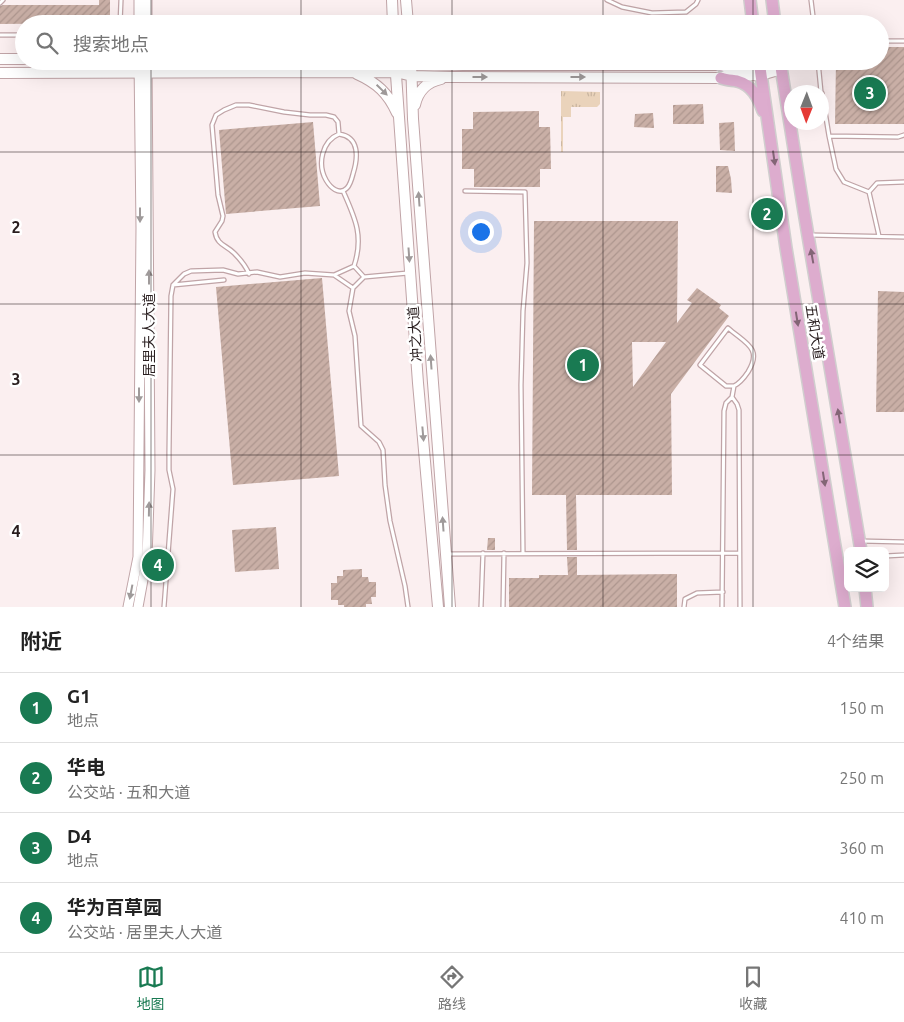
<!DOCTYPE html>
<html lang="zh">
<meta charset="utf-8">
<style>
body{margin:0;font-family:Ubuntu,"Noto Sans SC",sans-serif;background:#f6f6f6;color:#222}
.controls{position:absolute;right:15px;bottom:15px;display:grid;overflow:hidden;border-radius:8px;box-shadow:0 5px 20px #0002}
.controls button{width:45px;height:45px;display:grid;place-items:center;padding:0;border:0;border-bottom:1px solid #e0e0e0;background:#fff;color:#222;font:25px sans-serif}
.compass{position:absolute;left:784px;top:85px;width:45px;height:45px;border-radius:50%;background:#fff;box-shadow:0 5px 20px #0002;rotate:181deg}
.you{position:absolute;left:480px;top:231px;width:18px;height:18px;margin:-12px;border:4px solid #fff;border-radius:50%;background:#1a73e8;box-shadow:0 0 0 8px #1a73e833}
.badge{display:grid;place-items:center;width:32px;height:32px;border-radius:50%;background:#197a52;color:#fff;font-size:16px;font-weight:700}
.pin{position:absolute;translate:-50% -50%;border:2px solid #fff;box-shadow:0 1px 5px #0006}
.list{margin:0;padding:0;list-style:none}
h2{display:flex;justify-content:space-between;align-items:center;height:65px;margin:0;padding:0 20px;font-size:21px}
h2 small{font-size:16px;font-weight:400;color:#767676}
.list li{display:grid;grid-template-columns:32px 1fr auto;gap:15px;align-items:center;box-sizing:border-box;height:70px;padding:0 20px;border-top:1px solid #e0e0e0}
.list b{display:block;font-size:19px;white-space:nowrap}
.list p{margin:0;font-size:16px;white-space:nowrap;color:#767676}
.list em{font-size:16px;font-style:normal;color:#767676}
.icon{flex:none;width:28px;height:28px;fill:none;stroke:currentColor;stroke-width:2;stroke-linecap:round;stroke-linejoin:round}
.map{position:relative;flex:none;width:904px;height:607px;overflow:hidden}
.search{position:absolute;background:#fff;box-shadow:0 5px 20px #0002;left:15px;right:15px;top:15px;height:55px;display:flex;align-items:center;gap:12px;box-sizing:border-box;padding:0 18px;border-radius:28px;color:#767676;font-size:19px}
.sheet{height:345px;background:#fff}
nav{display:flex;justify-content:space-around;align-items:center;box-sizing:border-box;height:70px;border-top:1px solid #e0e0e0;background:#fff;font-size:14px;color:#767676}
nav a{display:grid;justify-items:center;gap:2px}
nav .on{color:#197a52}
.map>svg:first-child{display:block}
</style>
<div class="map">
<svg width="904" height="607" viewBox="0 0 904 607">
<defs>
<pattern id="grass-tufts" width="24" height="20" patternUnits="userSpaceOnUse" patternTransform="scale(1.25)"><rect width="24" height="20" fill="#ead3bb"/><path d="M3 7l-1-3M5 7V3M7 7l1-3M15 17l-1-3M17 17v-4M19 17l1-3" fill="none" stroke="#c9b5a0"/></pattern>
<pattern id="building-hatch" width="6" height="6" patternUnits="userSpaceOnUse" patternTransform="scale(1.25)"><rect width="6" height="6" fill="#c9afa6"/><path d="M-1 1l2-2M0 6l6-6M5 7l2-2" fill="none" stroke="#ad968e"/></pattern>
</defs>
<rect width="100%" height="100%" fill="#fbeff0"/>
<!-- grass -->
<path fill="url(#grass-tufts)" d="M561 91 600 92V104L597 107H571V117H563V152H561Z"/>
<!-- building -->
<path fill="url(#building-hatch)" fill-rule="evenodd" d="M99 0H110V23L0 24V6L3 5H99Z
M880 47H904V124H835L836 61H880Z
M703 104 704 124H673V105Z
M539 111V127H550L551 169H540V187H474V169H462V129H473V112Z
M653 113 654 128 634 127 635 114Z
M313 122 320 206 226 214 219 130Z
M734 122 735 151 720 150 719 123Z
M716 166H728L731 179 732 193 716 192Z
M534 221H678L677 323 692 303 687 300 697 288 721 305 719 308 729 316 671 394 672 495H576L577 550H567L566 495H532ZM632 342H666L633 387Z
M322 278 339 476 233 485 216 287Z
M878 291 904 292V412H876Z
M276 527 279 569 235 572 232 530Z
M488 538H495V550H487Z
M567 557H577V575L677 574V607H509V578H539V575H568Z
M362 569V577H368L369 582H376V597H371L372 604H366V607H344V605H338V600H331V583H337V576H343V570Z"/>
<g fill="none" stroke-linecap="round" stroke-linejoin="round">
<defs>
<path id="service" d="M607 0 622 7 652 13 686 12 696 4 698 0
M811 0 814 24
M0 3 3 0
M120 24 121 0
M0 35H24
M880 41H904
M818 61 821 92
M822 93 829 136 898 137 904 135
M339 134C360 137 358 158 353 174 352 178 350 185 347 188 339 196 330 187 326 180 317 164 322 141 339 134Z
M829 136 836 169 844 182 869 192
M343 191C355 218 364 236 354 266
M465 191 525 192 527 263 523 311 521 385 523 553
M869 192 879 236
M869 192 877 183 904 182
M811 235 904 237
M249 274C246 266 240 259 234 253 226 245 217 245 215 232L222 221 223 216 218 195 212 125 216 115 224 110 236 105H249L284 112 310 115H326L334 117 338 122 339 134
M364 277 408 273
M173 285 224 280
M353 288 334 275 354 266 364 277 353 288 349 311 355 336 361 426 379 442 383 450 385 485 390 521 405 586 408 607
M732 397 734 386C740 383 744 378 748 372 763 348 745 343 728 328L700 365 726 386H734
M861 541 904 542
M447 554 739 553
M885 556 904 555
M164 607 173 489 169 470V452L171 296 173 285 184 274 191 271 223 270 238 274 257 272 280 277 305 273 334 275
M481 607 483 553
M503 607 504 553
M684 607 685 599 697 593 723 592
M722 607 724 411 726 403 732 397 737 404 739 410 740 607"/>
<path id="tertiary" d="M139 0V24
M147 24V0
M128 607 138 557 141 228 139 61
M138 607 147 558 150 470 147 61"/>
<path id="secondary" d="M392 0 393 24
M406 0 408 24
M0 59H24
M395 61 418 383 438 607
M411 61 413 119 450 607
M406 63 463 65H721L726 67 766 68
M0 73 396 72 412 76 453 77 721 78 726 76 761 75 782 69
M357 74C377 83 388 93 397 113
M415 105C418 91 427 82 441 79"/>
<path id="primary" d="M750 0 753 24
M772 0 775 24
M759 61 786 248 845 607
M780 61 804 212 861 551
M721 65 733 61
M721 78C726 80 731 80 737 81 752 85 758 97 763 111
M865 588 867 607"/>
</defs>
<!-- service casing -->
<use href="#service" stroke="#c0a4a7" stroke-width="5.5"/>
<!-- tertiary casing -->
<use href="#tertiary" stroke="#c0a4a7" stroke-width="11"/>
<!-- secondary casing -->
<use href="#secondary" stroke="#c0a4a7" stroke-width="12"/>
<!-- primary casing -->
<use href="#primary" stroke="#d0cece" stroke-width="14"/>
<!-- service -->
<use href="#service" stroke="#fff" stroke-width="3"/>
<!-- tertiary -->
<use href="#tertiary" stroke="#fff" stroke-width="9"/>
<!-- secondary -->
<use href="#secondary" stroke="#fff" stroke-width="10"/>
<!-- primary -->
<use href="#primary" stroke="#ddacce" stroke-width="11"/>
</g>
<!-- one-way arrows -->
<defs><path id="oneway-solid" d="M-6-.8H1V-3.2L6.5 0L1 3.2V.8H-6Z" transform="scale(1.25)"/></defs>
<g fill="#9f9a9a">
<use href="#oneway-solid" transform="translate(480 77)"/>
<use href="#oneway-solid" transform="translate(578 77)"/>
<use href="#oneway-solid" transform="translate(382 90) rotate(44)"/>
<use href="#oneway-solid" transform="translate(419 199) rotate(-94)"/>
<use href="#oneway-solid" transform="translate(140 215) rotate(90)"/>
<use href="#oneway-solid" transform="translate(409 255) rotate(86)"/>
<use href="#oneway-solid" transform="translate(149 277) rotate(-90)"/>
<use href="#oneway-solid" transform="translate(431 362) rotate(-94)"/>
<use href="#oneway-solid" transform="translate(139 395) rotate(90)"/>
<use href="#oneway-solid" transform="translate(423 434) rotate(85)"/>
<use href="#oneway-solid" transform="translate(149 509) rotate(-89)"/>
<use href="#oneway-solid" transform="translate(443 524) rotate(-94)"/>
<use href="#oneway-solid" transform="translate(131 592) rotate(101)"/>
</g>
<g fill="#836576">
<use href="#oneway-solid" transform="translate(774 158) rotate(82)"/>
<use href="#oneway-solid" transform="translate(812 256) rotate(-100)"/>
<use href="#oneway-solid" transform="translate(797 319) rotate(81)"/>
<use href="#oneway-solid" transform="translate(839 416) rotate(-100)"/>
<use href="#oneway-solid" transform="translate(824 479) rotate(81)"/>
</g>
<!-- grid -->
<path fill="none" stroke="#291e1f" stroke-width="1" stroke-opacity="0.55" d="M151 0V24M301 0V24M452 0V24M603 0V24M753 0V24M151 61V607M301 61V607M452 61V607M603 61V607M753 61V607M0 152H904M0 304H904M0 455H904"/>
<g text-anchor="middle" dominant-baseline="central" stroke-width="5" stroke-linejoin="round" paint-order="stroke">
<!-- street labels -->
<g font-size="14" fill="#291e1f" stroke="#fff">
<text transform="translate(815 332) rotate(81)">五和大道</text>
<text transform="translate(415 334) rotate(-94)">冲之大道</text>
<text transform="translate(149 335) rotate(-90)">居里夫人大道</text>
</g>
</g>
<g font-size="16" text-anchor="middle" font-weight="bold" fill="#291e1f" stroke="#fff" stroke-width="5" stroke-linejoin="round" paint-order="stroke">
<text x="16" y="233">2</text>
<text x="16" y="385">3</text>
<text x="16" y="537">4</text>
</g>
</svg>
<div class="controls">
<button><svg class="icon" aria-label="layers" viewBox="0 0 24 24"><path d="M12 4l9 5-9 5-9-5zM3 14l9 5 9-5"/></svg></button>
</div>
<svg class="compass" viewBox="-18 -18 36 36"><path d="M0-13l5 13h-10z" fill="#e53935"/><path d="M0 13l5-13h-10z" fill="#767676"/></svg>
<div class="you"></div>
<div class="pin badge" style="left:583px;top:365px">1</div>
<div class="pin badge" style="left:767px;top:214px">2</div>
<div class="pin badge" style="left:870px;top:93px">3</div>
<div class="pin badge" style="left:158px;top:565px">4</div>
<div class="search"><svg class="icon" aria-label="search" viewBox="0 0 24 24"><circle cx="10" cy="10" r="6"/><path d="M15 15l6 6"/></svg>搜索地点</div>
</div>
<section class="sheet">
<h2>附近<small>4个结果</small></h2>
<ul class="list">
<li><span class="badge">1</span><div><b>G1</b><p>地点</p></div><em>150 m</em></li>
<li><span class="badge">2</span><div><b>华电</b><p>公交站 · 五和大道</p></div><em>250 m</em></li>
<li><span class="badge">3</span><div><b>D4</b><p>地点</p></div><em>360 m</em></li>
<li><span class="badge">4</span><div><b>华为百草园</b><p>公交站 · 居里夫人大道</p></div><em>410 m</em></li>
</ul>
</section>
<nav>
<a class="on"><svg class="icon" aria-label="map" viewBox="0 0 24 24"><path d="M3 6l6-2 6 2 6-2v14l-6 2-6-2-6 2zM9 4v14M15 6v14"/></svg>地图</a>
<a><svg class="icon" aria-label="directions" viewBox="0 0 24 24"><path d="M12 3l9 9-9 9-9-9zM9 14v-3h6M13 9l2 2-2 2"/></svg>路线</a>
<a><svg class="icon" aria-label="saved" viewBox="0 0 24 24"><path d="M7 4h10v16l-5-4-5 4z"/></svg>收藏</a>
</nav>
